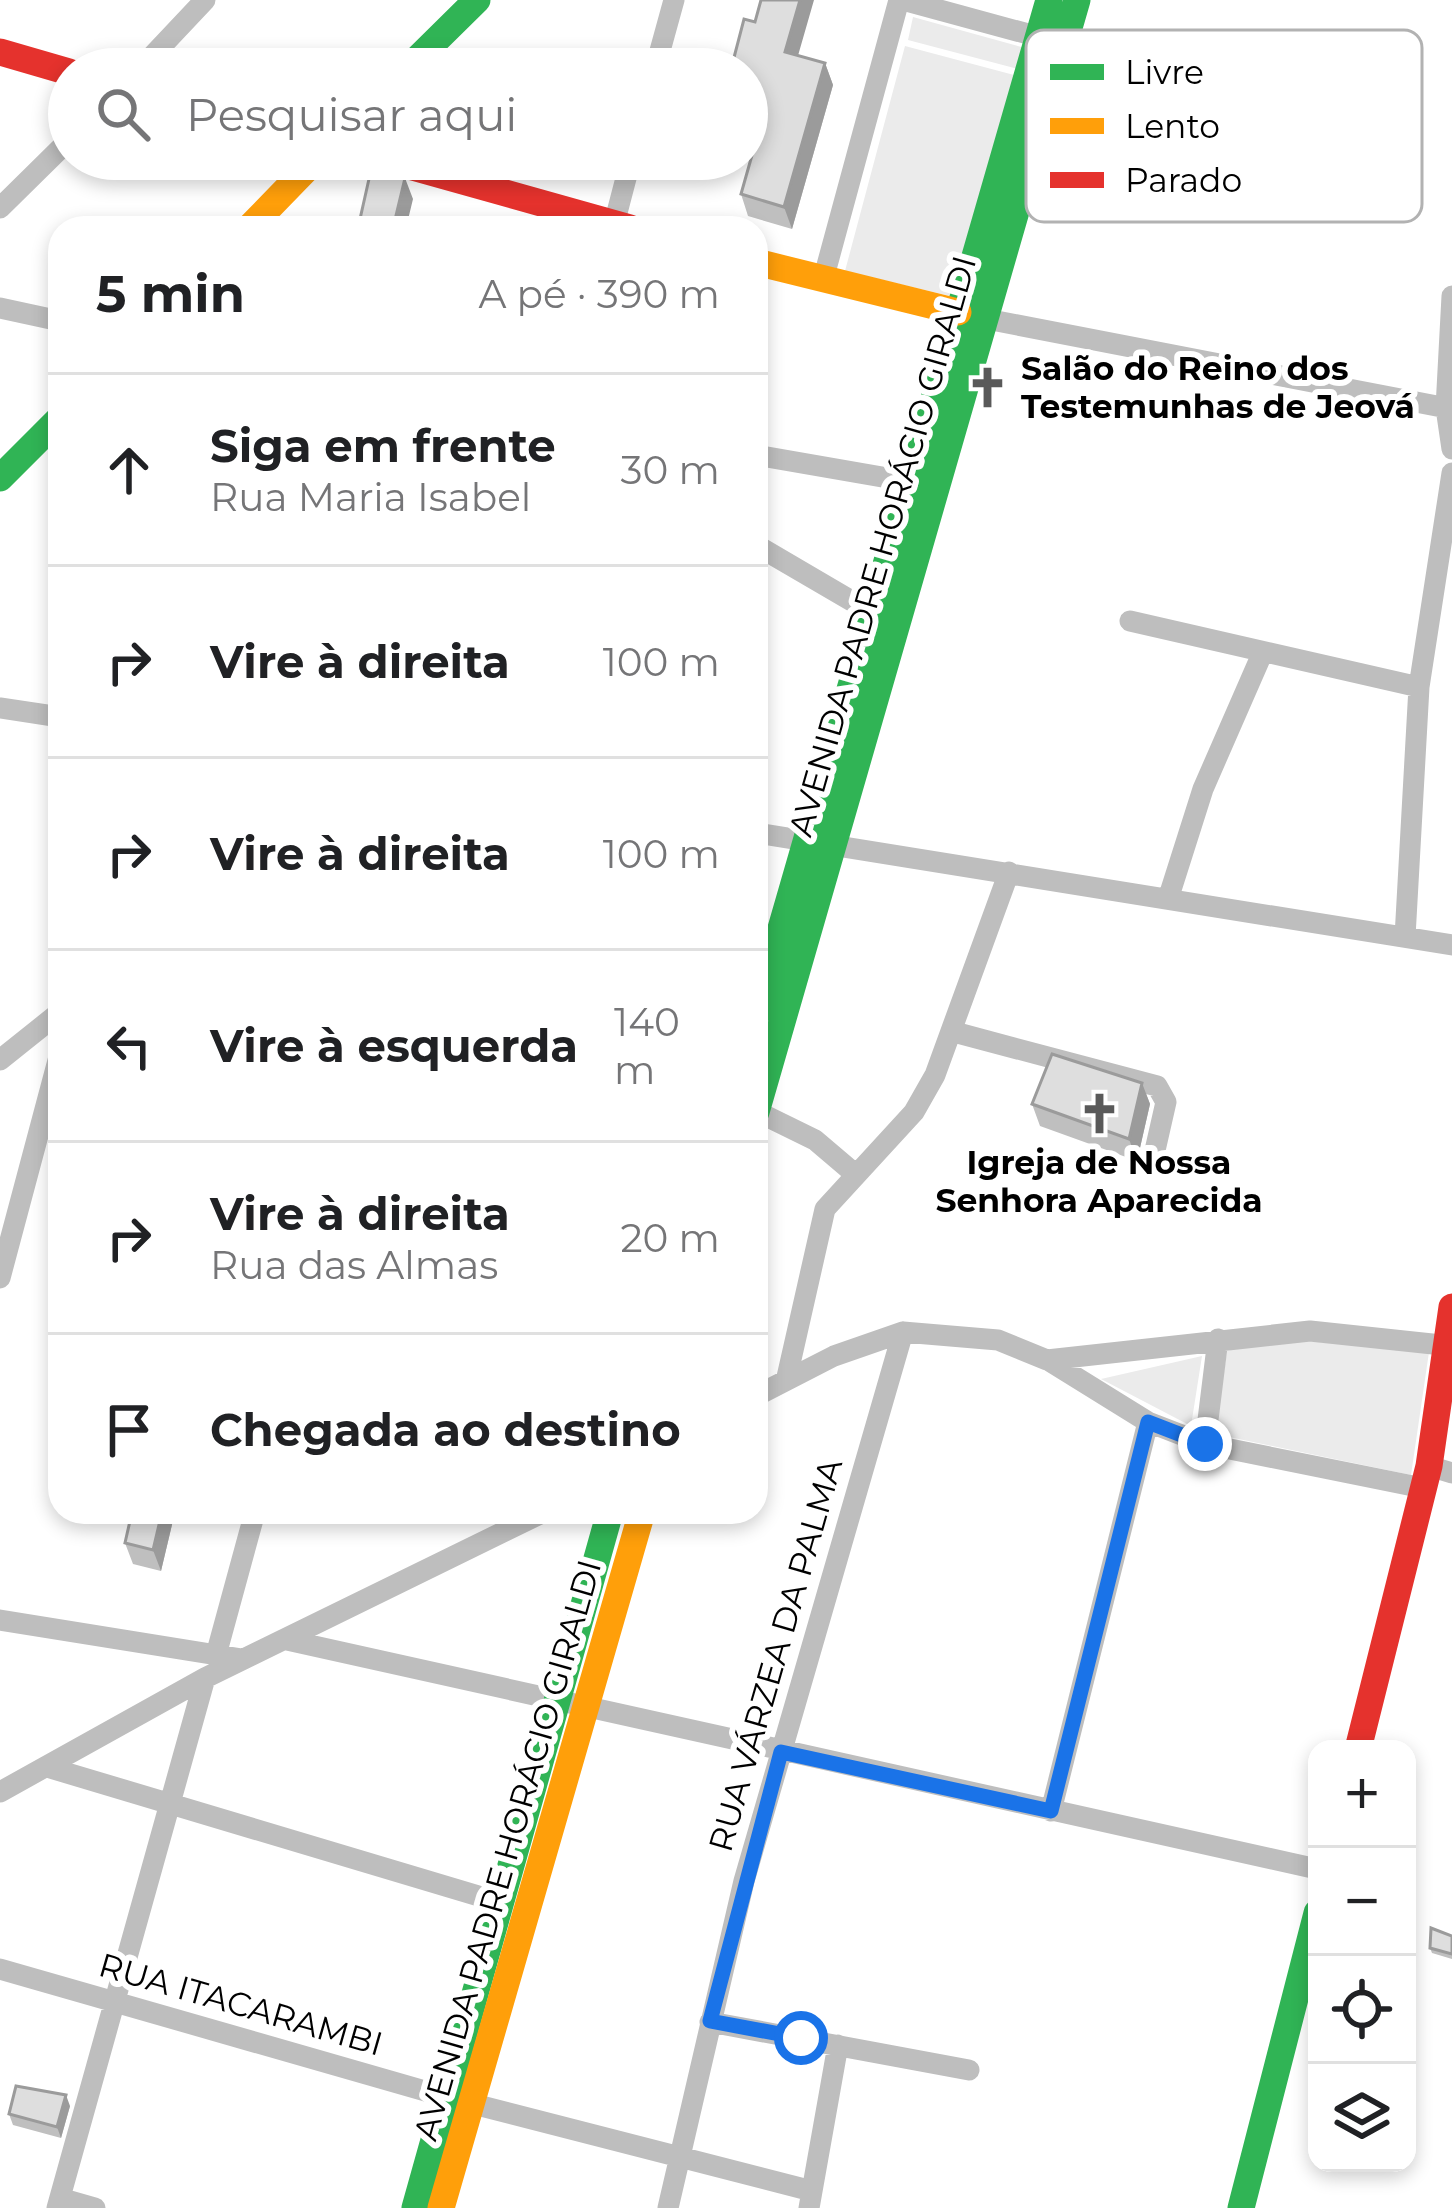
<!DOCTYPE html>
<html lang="pt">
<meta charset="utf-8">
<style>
body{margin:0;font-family:Montserrat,sans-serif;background:#f6f6f6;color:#202124}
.controls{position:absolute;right:36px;bottom:36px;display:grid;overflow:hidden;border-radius:24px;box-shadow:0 6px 18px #0003}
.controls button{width:108px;height:108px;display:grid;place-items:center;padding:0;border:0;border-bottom:3px solid #e0e0e0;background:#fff;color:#202124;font:60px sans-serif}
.stop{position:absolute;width:36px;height:36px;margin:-27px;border:9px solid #1a73e8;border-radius:50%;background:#fff}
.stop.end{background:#1a73e8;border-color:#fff;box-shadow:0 3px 12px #0008}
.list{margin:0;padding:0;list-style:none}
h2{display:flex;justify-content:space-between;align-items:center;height:156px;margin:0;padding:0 48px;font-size:51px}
h2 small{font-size:39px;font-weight:400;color:#757577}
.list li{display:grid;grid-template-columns:78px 1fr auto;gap:36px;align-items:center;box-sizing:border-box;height:192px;padding:0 48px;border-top:3px solid #e0e0e0}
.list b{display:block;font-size:45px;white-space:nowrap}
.list p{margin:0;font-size:39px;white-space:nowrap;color:#757577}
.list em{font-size:39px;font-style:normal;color:#757577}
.icon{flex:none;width:66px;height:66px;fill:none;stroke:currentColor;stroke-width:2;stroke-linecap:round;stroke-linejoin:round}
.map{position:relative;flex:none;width:1452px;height:2208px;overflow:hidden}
.search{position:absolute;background:#fff;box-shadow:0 6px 18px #0003;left:48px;top:48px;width:720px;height:132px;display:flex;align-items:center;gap:30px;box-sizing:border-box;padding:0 42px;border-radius:66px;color:#757577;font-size:45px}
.panel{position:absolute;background:#fff;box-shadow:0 6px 18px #0003;left:48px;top:216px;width:720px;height:1308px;border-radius:36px}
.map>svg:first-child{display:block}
</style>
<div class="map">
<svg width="1452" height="2208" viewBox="0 0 1452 2208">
<rect width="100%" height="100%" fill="#fff"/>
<!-- green -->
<path fill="#ebebeb" d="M913 17 1025 48 1018 69 908 40Z
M905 46 1014 75 950 296 845 271Z
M1275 1338 1429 1352 1411 1475 1215 1434 1227 1351Z
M1202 1356 1191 1426 1101 1379Z"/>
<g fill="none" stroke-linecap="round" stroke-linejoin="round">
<!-- street -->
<path stroke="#bebebe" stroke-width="21" d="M903 0 1039 37
M140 69 205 0
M655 69 674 0
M0 208 69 140
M613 228 631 159
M823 280 899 0
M1452 296 1446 408 1452 449
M0 308 60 321
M976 317 1452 409
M756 455 911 482
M756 545 874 614
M1130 621 1419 687
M0 708 60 717
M756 833 1452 945
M1169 896 1203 789 1262 654
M1405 937 1419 687 1452 473
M954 1032 1157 1086 1166 1102 1151 1168
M0 1060 60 1012
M756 1111 815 1140 855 1174
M0 1278 60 1053
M1048 1360 1148 1422 1205 1444 1423 1488
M787 1377 825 1209 914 1112 935 1075 1009 872
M756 1396 834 1356 903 1332 998 1340 1047 1360 1310 1331 1452 1346
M1205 1444 1218 1339
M1429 1466 1452 1473
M0 1620 242 1659
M287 1640 1317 1869
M216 1655 255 1512
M47 1767 502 1903
M0 1792 205 1678 544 1512
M1051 1811 1148 1422
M0 1969 446 2097 812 2191
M710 2022 969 2070
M60 2198 95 2208
M57 2208 205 1678
M668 2208 744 1881 903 1332
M809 2208 838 2045"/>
<!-- fast -->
<path stroke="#30b455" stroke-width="27" d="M407 69 477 0
M0 478 60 418
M756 1015 1049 0
M756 1112 1077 0
M415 2208 610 1512
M1241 2208 1317 1913"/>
<!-- slow -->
<path stroke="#ff9f0a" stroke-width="27" d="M249 228 316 159
M756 262 958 312
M441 2208 642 1512"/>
<!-- jam -->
<path stroke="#e5322d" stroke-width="27" d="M0 52 69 72
M384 159 630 228
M1358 1749 1429 1466 1452 1307"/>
</g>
<!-- wall -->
<path fill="#bfbfbf" d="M798 55 825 63 833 85 792 229 748 216 741 194 755 145 747 143V69Z
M1142 1083 1150 1104 1137 1161 1040 1126 1032 1104Z
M97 1512H175L161 1571 133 1564 125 1543 130 1521Z
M1452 1936V1959L1432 1953 1430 1948Z
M70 2106 61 2138 13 2125 9 2114Z"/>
<!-- shaded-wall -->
<path fill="#9b9b9b" d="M800 0H814L793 73 785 52Z
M825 63 833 85 792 229 784 207Z
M405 178 413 199 406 228H393Z
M1142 1083 1150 1104 1137 1161 1129 1139Z
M162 1512H175L161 1571 153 1550Z
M66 2095 70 2106 61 2138 57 2127Z"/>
<!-- building -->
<path fill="#dedede" stroke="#9b9b9b" stroke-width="3" d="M761 0H800L785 52 825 63 784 207 741 194 760 127 747 124V69H731L744 19 755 22Z
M371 170 405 178 393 228H358Z
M1052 1054 1142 1083 1129 1139 1032 1104Z
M132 1512H162L153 1550 125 1543Z
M1431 1928 1452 1936V1954L1430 1948Z
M16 2086 66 2095 57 2127 9 2114Z"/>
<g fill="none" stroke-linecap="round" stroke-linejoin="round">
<!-- route -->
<path stroke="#1a73e8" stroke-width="15" d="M801 2038 710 2021 781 1752 1051 1811 1148 1422 1205 1444"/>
</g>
<!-- icons -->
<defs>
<symbol id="church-bare" viewBox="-9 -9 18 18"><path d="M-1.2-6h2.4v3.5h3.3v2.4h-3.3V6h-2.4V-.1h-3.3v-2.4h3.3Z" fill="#595959" stroke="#fff" stroke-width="2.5" paint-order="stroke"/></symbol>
</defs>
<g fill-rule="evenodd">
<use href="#church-bare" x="958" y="358" width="59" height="59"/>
<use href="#church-bare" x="1070" y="1084" width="59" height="59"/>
</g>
<g text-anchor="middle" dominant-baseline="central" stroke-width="12" stroke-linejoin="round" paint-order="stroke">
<!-- poi labels -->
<g font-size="33" font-weight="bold" fill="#000" stroke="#fff" text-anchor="start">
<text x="1021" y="368">Salão do Reino dos<tspan x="1021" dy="38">Testemunhas de Jeová</tspan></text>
<text x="1099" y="1162" text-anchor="middle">Igreja de Nossa<tspan x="1099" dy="38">Senhora Aparecida</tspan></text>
</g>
<!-- street labels -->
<g font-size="33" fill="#000" stroke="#fff">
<text transform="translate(882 546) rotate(-74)">AVENIDA PADRE HORÁCIO GIRALDI</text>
<text transform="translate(775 1655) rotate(-74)">RUA VÁRZEA DA PALMA</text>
<text transform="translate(507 1850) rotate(-74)">AVENIDA PADRE HORÁCIO GIRALDI</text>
<text transform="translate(241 2004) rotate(16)">RUA ITACARAMBI</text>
</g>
</g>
<!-- legend -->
<rect x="1026" y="30" width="396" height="192" rx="18" fill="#fff" stroke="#b2b2b2" stroke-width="3"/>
<rect x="1050" y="64" width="54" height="16" fill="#30b455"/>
<rect x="1050" y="118" width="54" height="16" fill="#ff9f0a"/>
<rect x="1050" y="172" width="54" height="16" fill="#e5322d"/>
<g font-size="33" fill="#000">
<text x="1125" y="84">Livre</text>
<text x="1125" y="138">Lento</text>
<text x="1125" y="192">Parado</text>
</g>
</svg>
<div class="controls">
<button>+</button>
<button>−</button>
<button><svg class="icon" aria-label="locate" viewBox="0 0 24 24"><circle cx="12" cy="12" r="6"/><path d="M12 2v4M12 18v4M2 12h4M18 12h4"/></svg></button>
<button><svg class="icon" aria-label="layers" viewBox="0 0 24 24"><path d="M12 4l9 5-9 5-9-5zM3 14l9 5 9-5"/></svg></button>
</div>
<div class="stop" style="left:801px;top:2038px"></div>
<div class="stop end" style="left:1205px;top:1444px"></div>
<div class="search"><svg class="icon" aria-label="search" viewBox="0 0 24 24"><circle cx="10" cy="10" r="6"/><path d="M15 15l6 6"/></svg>Pesquisar aqui</div>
<section class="panel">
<h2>5 min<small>A pé · 390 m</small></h2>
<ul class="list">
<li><svg class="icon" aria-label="ahead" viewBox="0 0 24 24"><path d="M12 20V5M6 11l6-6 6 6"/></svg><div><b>Siga em frente</b><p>Rua Maria Isabel</p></div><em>30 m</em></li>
<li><svg class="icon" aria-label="right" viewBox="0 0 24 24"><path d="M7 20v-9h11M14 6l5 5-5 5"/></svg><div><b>Vire à direita</b></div><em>100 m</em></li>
<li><svg class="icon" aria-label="right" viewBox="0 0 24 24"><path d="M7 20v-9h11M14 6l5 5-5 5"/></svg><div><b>Vire à direita</b></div><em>100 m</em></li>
<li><svg class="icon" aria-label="left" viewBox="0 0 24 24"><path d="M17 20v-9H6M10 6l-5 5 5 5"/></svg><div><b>Vire à esquerda</b></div><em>140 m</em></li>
<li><svg class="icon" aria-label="right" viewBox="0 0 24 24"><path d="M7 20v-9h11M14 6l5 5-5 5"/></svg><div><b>Vire à direita</b><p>Rua das Almas</p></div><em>20 m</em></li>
<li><svg class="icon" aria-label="arrive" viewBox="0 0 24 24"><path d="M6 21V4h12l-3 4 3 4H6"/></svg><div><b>Chegada ao destino</b></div></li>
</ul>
</section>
</div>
